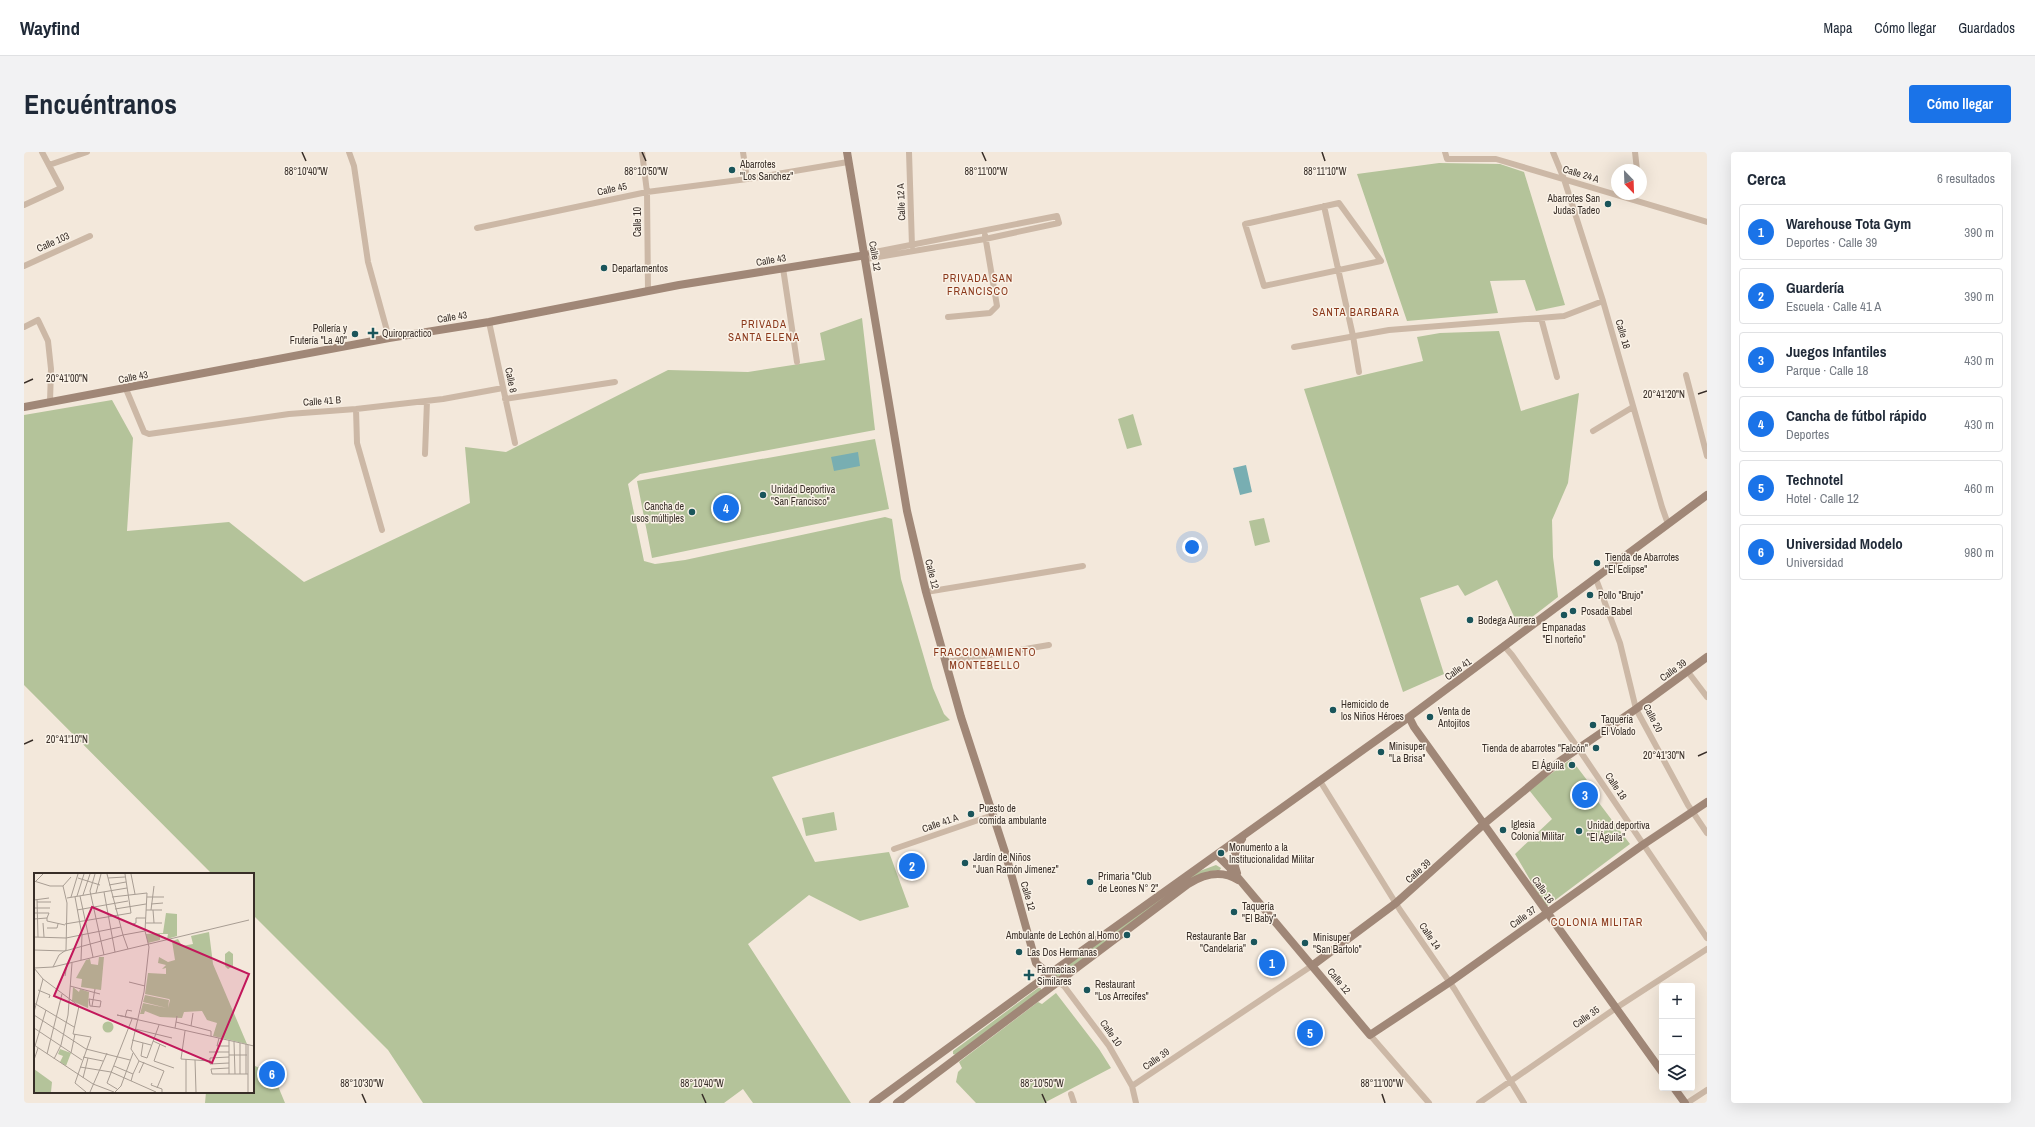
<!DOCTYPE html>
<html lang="es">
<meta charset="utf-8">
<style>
body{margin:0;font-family:"Archivo Narrow",sans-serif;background:#f2f2f3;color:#1f2937}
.controls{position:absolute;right:12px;bottom:12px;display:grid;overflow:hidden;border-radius:4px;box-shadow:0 4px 16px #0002}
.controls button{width:36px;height:36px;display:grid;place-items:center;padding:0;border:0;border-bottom:1px solid #e0e1e3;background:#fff;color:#1f2937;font:20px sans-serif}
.compass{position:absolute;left:1587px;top:12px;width:36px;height:36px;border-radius:50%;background:#fff;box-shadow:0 4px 16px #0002;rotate:157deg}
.you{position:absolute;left:1168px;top:395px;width:14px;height:14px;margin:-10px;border:3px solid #fff;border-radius:50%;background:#1a73e8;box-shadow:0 0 0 6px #1a73e833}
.badge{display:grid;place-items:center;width:26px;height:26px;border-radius:50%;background:#1a73e8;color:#fff;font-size:13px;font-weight:700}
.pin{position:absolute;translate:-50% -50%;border:2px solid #fff;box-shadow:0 1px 4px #0006}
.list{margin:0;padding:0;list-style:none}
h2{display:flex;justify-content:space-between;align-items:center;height:52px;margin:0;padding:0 16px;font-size:17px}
h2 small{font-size:13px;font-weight:400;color:#747a83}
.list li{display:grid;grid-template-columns:26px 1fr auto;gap:12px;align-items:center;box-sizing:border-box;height:56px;margin:0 8px 8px;padding:0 8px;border:1px solid #e0e1e3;border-radius:4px}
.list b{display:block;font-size:15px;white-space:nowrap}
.list p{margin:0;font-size:13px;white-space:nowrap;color:#747a83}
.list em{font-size:13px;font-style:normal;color:#747a83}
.icon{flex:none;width:22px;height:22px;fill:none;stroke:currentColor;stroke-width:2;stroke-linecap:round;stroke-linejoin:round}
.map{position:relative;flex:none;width:1683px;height:951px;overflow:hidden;border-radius:4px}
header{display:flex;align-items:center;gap:24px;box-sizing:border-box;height:56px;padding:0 20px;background:#fff;border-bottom:1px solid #e0e1e3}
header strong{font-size:19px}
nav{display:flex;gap:22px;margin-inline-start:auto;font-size:14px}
.intro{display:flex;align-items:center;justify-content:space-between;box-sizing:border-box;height:96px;padding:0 24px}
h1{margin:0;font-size:28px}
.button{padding:10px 18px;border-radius:4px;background:#1a73e8;color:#fff;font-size:14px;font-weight:700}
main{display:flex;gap:24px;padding:0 24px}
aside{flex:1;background:#fff;border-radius:4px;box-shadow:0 4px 16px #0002}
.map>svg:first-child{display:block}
</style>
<header>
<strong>Wayfind</strong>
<nav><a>Mapa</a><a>Cómo llegar</a><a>Guardados</a></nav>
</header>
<div class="intro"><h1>Encuéntranos</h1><a class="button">Cómo llegar</a></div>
<main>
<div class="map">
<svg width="1683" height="951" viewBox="0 0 1683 951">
<rect width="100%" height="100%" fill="#f3e8db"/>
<!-- green -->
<path fill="#b4c39a" d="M1415 11 1476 12 1500 20 1541 153 1512 159 1501 128 1466 129 1474 161 1383 169 1333 22Z
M838 166 851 278 616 322 604 332 620 409 631 412 661 408 861 365 868 367 877 427 909 536 920 562 926 568 748 625 791 710 865 700 885 755 836 769 785 743 724 792 827 951H729L719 937 700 951H399L364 898 229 763V722H188L0 533V263L88 248 109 286 103 379 205 370 280 430 446 351 441 295 482 300 644 218 724 220 801 208 796 181Z
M1475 179 1497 259 1555 241 1544 331 1528 368 1529 405 1534 445 1495 475 1473 428 1441 444 1434 433 1396 446 1420 522 1379 540 1280 237 1399 209 1393 185 1416 181Z
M1109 262 1118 293 1103 297 1094 267Z
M851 287 865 357 628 406 613 329Z
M1240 366 1246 390 1231 394 1225 369Z
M1547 607 1572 640 1569 643 1606 692 1522 755 1491 702 1528 667 1505 638Z
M810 660 813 678 782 684 778 666Z
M1192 713 1197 716 1196 718 1182 720 1092 783 1090 780 1173 720Z
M1083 784 1085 788 1034 825 1031 823Z
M1014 836H1017V839L932 903 929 902V899Z
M1032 841 1075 897 1087 916 1020 951H952L932 930 934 920 938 916 935 910 1014 850 1018 852Z
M229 913 249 922 261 951H181L182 940H229Z"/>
<!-- water -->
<path fill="#78aeb2" d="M834 300 836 314 810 319 807 305Z
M1222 313 1228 340 1216 343 1209 316Z"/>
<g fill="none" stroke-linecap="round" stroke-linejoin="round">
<!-- street -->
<path stroke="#ccb8a6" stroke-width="6" d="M325 0 330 14 344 110 365 186
M618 0 623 40 624 139
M719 0 723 27
M885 0 888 94
M1421 0 1423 7H1472L1683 70
M1529 0 1540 27 1579 149 1638 355 1644 372
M1611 0 1613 18
M25 13 63 0
M1315 51 1357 109 1240 134 1221 72Z
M0 53 37 36 18 0
M1300 54 1329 184 1335 220
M453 76 623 40 723 27 824 10
M841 102 1033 64 1035 71 961 87 842 107
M0 114 66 84
M759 116 773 210
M924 165 966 161 973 154 961 83
M1517 166 1533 225
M465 170 491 291
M0 175 14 168 24 189 27 217 26 250
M1270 195 1365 178 1540 164 1579 149
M1662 223 1683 304
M102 237 120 280 125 282 265 262 332 257 419 247 479 236
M481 247 591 230
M332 257 333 291 358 378
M1569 279 1609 255
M401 302 403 249
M1572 427 1596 491 1612 557 1664 653 1683 681
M902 440 1059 414
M1481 495 1488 503 1554 596 1683 786
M922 510 1025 493
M1664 520 1683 545
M1296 629 1376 758 1431 838 1500 951
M870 697 969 663
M1034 830 1040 834 1085 894 1108 934 1112 951
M1346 883 1405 951
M1108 934 1289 813
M1047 942 1050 951
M1455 951 1592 856 1683 797
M1663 951 1683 938"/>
<!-- secondary -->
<path stroke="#a08777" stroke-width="8" d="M823 0 883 359 902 440 937 565 981 700 1012 811 1034 830
M0 255 365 186 465 170 655 133 836 104 841 102
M1385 565 1390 575 1638 920
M1193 703 1205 715 1346 883 1426 830 1620 692 1683 650
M1213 721C1208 709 1210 698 1218 687
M1289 813 1372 751 1461 671 1536 609 1612 557 1683 505
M1650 936 1661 951
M849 951 1024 823 1385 565 1683 343
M873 951 1164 732C1180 722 1197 717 1214 728"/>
</g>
<!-- ticks -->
<path fill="none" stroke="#372d27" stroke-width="1.5" d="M278 0 282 9M618 0 622 9M958 0 962 9M1298 0 1301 9M0 231 9 227M1674 242 1683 239M0 592 9 588M1674 604 1683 600M338 942 342 951M678 942 682 951M1018 942 1022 951M1358 942 1361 951"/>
<!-- markers -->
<g fill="#1a555b" stroke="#faf2e7" stroke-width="1.5">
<circle cx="708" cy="18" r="4"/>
<circle cx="1584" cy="52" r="4"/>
<circle cx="580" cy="116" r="4"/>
<path d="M347 175h4v4h4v4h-4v4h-4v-4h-4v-4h4z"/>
<circle cx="331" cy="182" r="4"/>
<circle cx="739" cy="343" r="4"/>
<circle cx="668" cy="360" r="4"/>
<circle cx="1573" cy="411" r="4"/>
<circle cx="1566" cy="443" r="4"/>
<circle cx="1549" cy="459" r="4"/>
<circle cx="1540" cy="463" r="4"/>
<circle cx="1446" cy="468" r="4"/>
<circle cx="1309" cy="558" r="4"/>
<circle cx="1406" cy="565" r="4"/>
<circle cx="1569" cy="573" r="4"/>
<circle cx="1572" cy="596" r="4"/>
<circle cx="1357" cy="600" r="4"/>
<circle cx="1548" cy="613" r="4"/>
<circle cx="947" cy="662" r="4"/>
<circle cx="1479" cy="678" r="4"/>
<circle cx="1555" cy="679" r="4"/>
<circle cx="1197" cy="701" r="4"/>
<circle cx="941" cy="711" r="4"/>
<circle cx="1066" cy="730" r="4"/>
<circle cx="1210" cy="760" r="4"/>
<circle cx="1103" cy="783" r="4"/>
<circle cx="1230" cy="790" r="4"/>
<circle cx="1281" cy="791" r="4"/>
<circle cx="995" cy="800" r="4"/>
<path d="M1003 817h4v4h4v4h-4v4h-4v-4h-4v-4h4z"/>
<circle cx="1063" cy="838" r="4"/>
</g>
<g text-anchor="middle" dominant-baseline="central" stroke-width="3" stroke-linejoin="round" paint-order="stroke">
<!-- poi labels -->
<g font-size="10" fill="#372d27" stroke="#faf2e7" text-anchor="start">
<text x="716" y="12">Abarrotes<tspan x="716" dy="12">"Los Sanchez"</tspan></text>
<text x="1576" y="46" text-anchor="end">Abarrotes San<tspan x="1576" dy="12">Judas Tadeo</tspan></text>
<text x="588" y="116">Departamentos</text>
<text x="323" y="176" text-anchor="end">Pollería y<tspan x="323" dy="12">Frutería "La 40"</tspan></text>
<text x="358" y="181">Quiropractico</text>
<text x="747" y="337">Unidad Deportiva<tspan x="747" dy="12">"San Francisco"</tspan></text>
<text x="660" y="354" text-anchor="end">Cancha de<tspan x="660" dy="12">usos múltiples</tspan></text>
<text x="1581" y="405">Tienda de Abarrotes<tspan x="1581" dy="12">"El Eclipse"</tspan></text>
<text x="1574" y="443">Pollo "Brujo"</text>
<text x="1557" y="459">Posada Babel</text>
<text x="1454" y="468">Bodega Aurrera</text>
<text x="1540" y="475" text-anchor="middle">Empanadas<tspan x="1540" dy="12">"El norteño"</tspan></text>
<text x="1317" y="552">Hemiciclo de<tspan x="1317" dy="12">los Niños Héroes</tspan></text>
<text x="1414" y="559">Venta de<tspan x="1414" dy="12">Antojitos</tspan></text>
<text x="1577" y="567">Taquería<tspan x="1577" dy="12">El Volado</tspan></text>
<text x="1365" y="594">Minisuper<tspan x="1365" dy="12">"La Brisa"</tspan></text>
<text x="1564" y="596" text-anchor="end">Tienda de abarrotes "Falcón"</text>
<text x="1540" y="613" text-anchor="end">El Águila</text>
<text x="955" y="656">Puesto de<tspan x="955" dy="12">comida ambulante</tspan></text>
<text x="1487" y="672">Iglesia<tspan x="1487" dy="12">Colonia Militar</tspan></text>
<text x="1563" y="673">Unidad deportiva<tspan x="1563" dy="12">"El Águila"</tspan></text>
<text x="1205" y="695">Monumento a la<tspan x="1205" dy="12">Institucionalidad Militar</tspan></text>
<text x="949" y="705">Jardín de Niños<tspan x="949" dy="12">"Juan Ramón Jímenez"</tspan></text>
<text x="1074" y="724">Primaria "Club<tspan x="1074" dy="12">de Leones N° 2"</tspan></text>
<text x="1218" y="754">Taquería<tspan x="1218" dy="12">"El Baby"</tspan></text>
<text x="1095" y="783" text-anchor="end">Ambulante de Lechón al Horno</text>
<text x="1222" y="784" text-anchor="end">Restaurante Bar<tspan x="1222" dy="12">"Candelaria"</tspan></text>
<text x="1289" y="785">Minisuper<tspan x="1289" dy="12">"San Bartolo"</tspan></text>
<text x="1003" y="800">Las Dos Hermanas</text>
<text x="1013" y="817">Farmacias<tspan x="1013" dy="12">Similares</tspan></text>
<text x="1071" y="832">Restaurant<tspan x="1071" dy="12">"Los Arrecifes"</tspan></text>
</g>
<!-- street labels -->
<g font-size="10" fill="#372d27" stroke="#faf2e7">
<text transform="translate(1557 22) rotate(17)">Calle 24 A</text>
<text transform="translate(588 37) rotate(-12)">Calle 45</text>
<text transform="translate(877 50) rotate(-92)">Calle 12 A</text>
<text transform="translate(613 70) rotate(-90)">Calle 10</text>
<text transform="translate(29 90) rotate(-24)">Calle 103</text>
<text transform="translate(851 104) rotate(80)">Calle 12</text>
<text transform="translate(747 108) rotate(-10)">Calle 43</text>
<text transform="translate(428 165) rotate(-9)">Calle 43</text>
<text transform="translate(1599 182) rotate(74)">Calle 18</text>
<text transform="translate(109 225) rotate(-11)">Calle 43</text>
<text transform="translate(487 228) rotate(78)">Calle 8</text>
<text transform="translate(298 249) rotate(-4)">Calle 41 B</text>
<text transform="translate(908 422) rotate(76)">Calle 12</text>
<text transform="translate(1434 517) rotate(-36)">Calle 41</text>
<text transform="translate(1649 518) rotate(-36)">Calle 39</text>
<text transform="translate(1629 566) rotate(63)">Calle 20</text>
<text transform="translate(1592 634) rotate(56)">Calle 18</text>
<text transform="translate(916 671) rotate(-19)">Calle 41 A</text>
<text transform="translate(1394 719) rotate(-42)">Calle 39</text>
<text transform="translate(1519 738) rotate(55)">Calle 16</text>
<text transform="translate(1004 744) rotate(74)">Calle 12</text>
<text transform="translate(1499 765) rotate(-36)">Calle 37</text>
<text transform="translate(1406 784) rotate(56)">Calle 14</text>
<text transform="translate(1315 829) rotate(51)">Calle 12</text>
<text transform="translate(1562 865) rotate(-35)">Calle 35</text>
<text transform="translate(1087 881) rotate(55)">Calle 10</text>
<text transform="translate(1132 907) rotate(-35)">Calle 39</text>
</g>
<!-- neighbourhood labels -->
<g font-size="11" letter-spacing="1" fill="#8b391c" stroke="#faf2e7">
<text x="954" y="126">PRIVADA SAN<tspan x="954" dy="13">FRANCISCO</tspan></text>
<text x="1332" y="160">SANTA BARBARA</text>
<text x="740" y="172">PRIVADA<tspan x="740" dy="13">SANTA ELENA</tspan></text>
<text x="961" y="500">FRACCIONAMIENTO<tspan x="961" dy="13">MONTEBELLO</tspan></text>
<text x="1573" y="770">COLONIA MILITAR</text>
</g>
</g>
<!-- overview -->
<g transform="translate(10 721)">
<rect width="220" height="220" fill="#f3e8db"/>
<path d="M132 40 143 41V63L133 66 134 61H126V67L114 70 112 61 129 60ZM175 59 179 91 213 171 179 163 183 150 173 147 168 138 150 139 148 145 126 144 111 138 110 141H106L109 130 133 135 109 129 111 122 135 127 134 135 136 127 135 126 111 121 114 100 132 101V95L128 96 132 92 124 90 125 84 134 89 141 87 138 68 144 66 148 73 159 71 157 63ZM195 78 199 81V93L194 96 191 93V81ZM65 84H70L67 117 47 114 48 106 42 105 52 87 56 86 57 91 64 92ZM39 114 45 119 46 116 55 119 54 135 38 128ZM68.5 154a5.5 5.5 0 1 1 11 0a5.5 5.5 0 1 1-11 0ZM26 176 37 180 32 193 26 189 29 183 24 181ZM0 196 18 209 17 219H0Z" fill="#b4c39a"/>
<path fill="none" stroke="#a89d93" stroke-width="1" d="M61 1 56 18 70 82M73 1 89 62 111 58M97 1 101 21M44 5 66 12M74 5 91 4M0 8 16 13H29M0 10 9 1M75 12 92 9M70 19 81 79M62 20 67 1M49 22 56 1M43 23 50 1M46 23 59 84M37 24 44 1M41 24 48 62 47 87M78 24 113 20 111 58 115 74 110 119 97 176 105 188 130 198 123 215M113 24H130M33 25 93 15M3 26 4 64M0 27 15 25M3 29H17M117 31 129 30M0 35H16M81 36 112 31M43 37 94 28M112 37H128M117 37 120 13M119 37 120 50M0 40H15L13 45M13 45V48L31 52M0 46 13 45M9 50 10 64M112 50H128M31 51 97 40 91 1M99 51 102 50V45H112M13 55H23L24 51M0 64 32 65 87 54M0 77 31 78 89 62 94 76M19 94 25 82 32 77 33 30 29 13 37 4M0 95 9 106 45 133 39 161 57 164 41 210 52 219M0 95 19 94 215 47M31 103 33 91M95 109 111 113M36 113 66 121M4 117 16 122 15 125M55 126 67 128 66 134 56 133ZM0 130 40 154M58 133 61 116M0 139 9 106M0 142 52 176 96 187M91 144 93 137 98 138M103 146 83 142 220 173M142 149 177 158V163M157 153 159 140M0 155 48 187M141 155 143 143M101 156 138 165M151 158 147 186 176 188M185 165 183 173H195M98 167 117 172M195 167V201M119 168 132 174M200 169 201 201M109 170 107 183 113 185 125 152M206 170V201M126 171 120 188 140 195M212 171V201M0 172 59 211 80 219M214 172V219M1 173 12 137M175 179H195M37 180 41 161M13 181 28 121M195 182H213M220 182V197M49 184 69 188M20 186 27 172 34 142 38 90M0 187 4 175M161 187 162 219M195 190 176 191V185L195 184M80 193 99 201 97 208M46 194 77 199 122 219M195 195 177 196 178 201H214M105 200 110 189M99 201 105 188M49 205 54 185M118 210 117 212 128 216V219M83 216 73 210 98 146M56 219 73 180M81 219 87 213 99 180M152 219V186"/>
<path fill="#c2185b" fill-opacity="0.15" stroke="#c2185b" stroke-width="2" d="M58 34 215 101 178 190 20 123Z"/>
<rect width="220" height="220" fill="none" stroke="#372d27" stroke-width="2"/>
</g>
<g font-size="10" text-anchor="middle" fill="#372d27" stroke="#faf2e7" stroke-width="3" stroke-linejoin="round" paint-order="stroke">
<text x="282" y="23">88°10'40"W</text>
<text x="622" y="23">88°10'50"W</text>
<text x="962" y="23">88°11'00"W</text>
<text x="1301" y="23">88°11'10"W</text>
<text x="43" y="230">20°41'00"N</text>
<text x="1640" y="246">20°41'20"N</text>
<text x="43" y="591">20°41'10"N</text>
<text x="1640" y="607">20°41'30"N</text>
<text x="338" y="935">88°10'30"W</text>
<text x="678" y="935">88°10'40"W</text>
<text x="1018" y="935">88°10'50"W</text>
<text x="1358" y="935">88°11'00"W</text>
</g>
</svg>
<div class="controls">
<button>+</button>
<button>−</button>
<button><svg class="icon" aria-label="layers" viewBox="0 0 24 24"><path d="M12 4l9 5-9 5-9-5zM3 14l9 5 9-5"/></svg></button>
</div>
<svg class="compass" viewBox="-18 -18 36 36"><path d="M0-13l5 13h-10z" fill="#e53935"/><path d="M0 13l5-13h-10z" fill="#747a83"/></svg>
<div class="you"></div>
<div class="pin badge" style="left:1248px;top:811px">1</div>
<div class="pin badge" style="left:888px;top:714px">2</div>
<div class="pin badge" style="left:1561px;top:643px">3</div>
<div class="pin badge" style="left:702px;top:356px">4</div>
<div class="pin badge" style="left:1286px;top:881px">5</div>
<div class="pin badge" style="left:248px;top:922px">6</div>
</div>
<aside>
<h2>Cerca<small>6 resultados</small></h2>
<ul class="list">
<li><span class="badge">1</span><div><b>Warehouse Tota Gym</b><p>Deportes · Calle 39</p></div><em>390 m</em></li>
<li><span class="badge">2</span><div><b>Guardería</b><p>Escuela · Calle 41 A</p></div><em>390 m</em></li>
<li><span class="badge">3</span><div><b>Juegos Infantiles</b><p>Parque · Calle 18</p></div><em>430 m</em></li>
<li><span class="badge">4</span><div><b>Cancha de fútbol rápido</b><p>Deportes</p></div><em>430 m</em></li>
<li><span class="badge">5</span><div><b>Technotel</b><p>Hotel · Calle 12</p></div><em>460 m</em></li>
<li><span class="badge">6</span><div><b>Universidad Modelo</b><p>Universidad</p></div><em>980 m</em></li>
</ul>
</aside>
</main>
